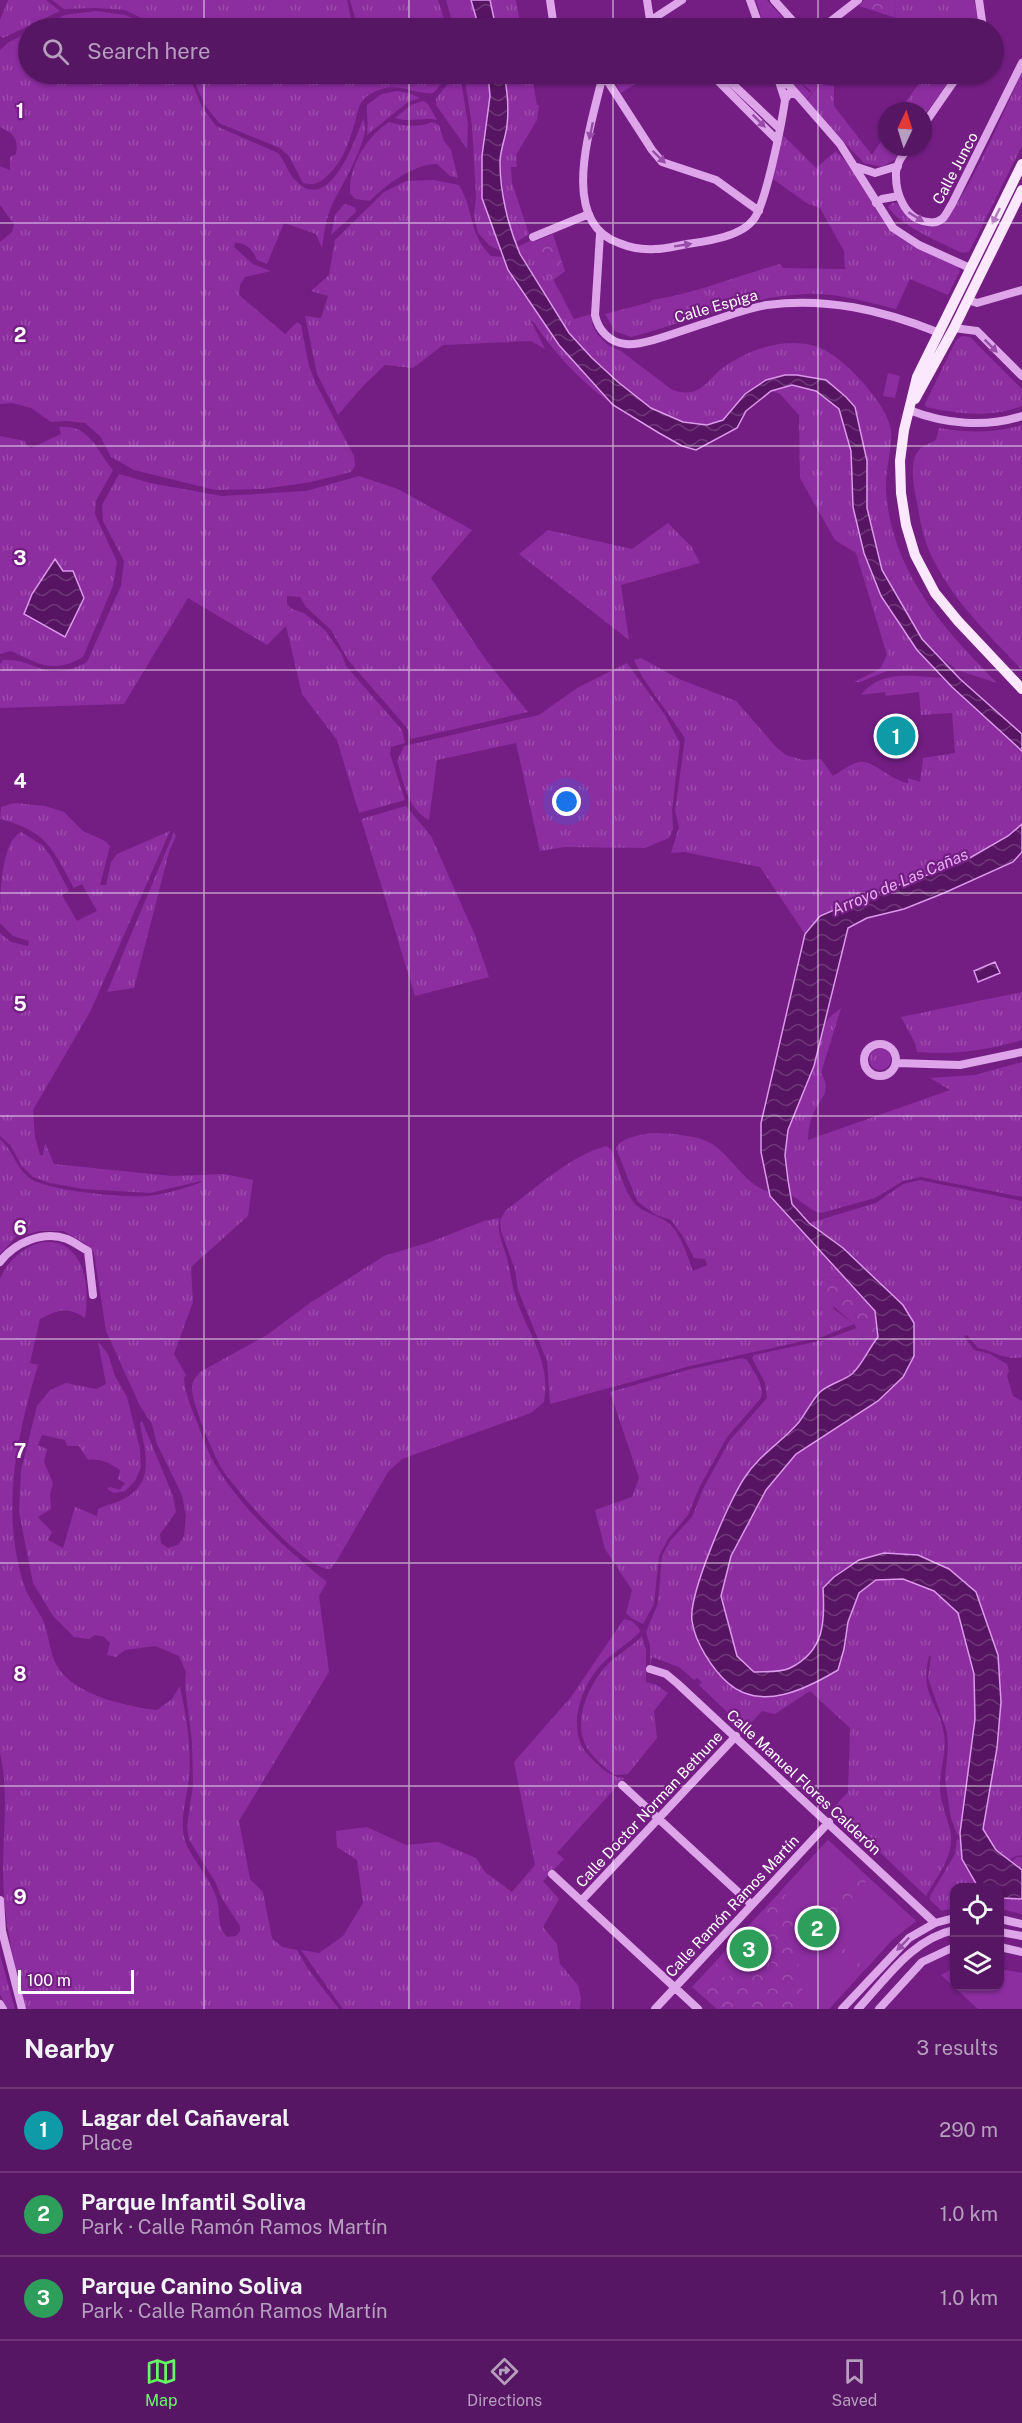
<!DOCTYPE html>
<meta charset="utf-8">
<style>
body{margin:0;font-family:"Public Sans",sans-serif;background:#60236c;color:#f1f3f6}
.controls{position:absolute;right:18px;bottom:18px;display:grid;overflow:hidden;border-radius:12px;box-shadow:0 2px 4px #0004}
.controls button{width:54px;height:54px;display:grid;place-items:center;padding:0;border:0;border-bottom:2px solid #6d3578;background:#571663;color:#f1f3f6;font:30px sans-serif}
.compass{position:absolute;left:878px;top:102px;width:54px;height:54px;border-radius:50%;background:#571663;box-shadow:0 2px 4px #0004;rotate:4deg}
.scale{position:absolute;left:18px;bottom:15px;width:116px;box-sizing:border-box;padding-left:6px;border:3px solid #fff;border-top:0;font-size:16px;line-height:21px;white-space:nowrap;color:#fff;-webkit-text-stroke:4px #741e84;paint-order:stroke}
.you{position:absolute;left:567px;top:802px;width:21px;height:21px;margin:-15px;border:4px solid #fff;border-radius:50%;background:#1a73e8;box-shadow:0 0 0 9px #1a73e833}
.badge{display:grid;place-items:center;width:39px;height:39px;border-radius:50%;background:#65f964;color:#fff;font-size:20px;font-weight:700}
.pin{position:absolute;translate:-50% -50%;border:3px solid #fff;box-shadow:0 2px 6px #0006}
.list{margin:0;padding:0;list-style:none}
h2{display:flex;justify-content:space-between;align-items:center;height:78px;margin:0;padding:0 24px;font-size:26px}
h2 small{font-size:20px;font-weight:400;color:#b69fbe}
.list li{display:grid;grid-template-columns:39px 1fr auto;gap:18px;align-items:center;box-sizing:border-box;height:84px;padding:0 24px;border-top:2px solid #6d3578}
.list b{display:block;font-size:22px;white-space:nowrap}
.list p{margin:0;font-size:20px;white-space:nowrap;color:#b69fbe}
.list em{font-size:20px;font-style:normal;color:#b69fbe}
.icon{flex:none;width:33px;height:33px;fill:none;stroke:currentColor;stroke-width:2;stroke-linecap:round;stroke-linejoin:round}
.map{position:relative;flex:none;width:1022px;height:2009px;overflow:hidden}
.search{position:absolute;background:#571663;box-shadow:0 2px 4px #0004;left:18px;right:18px;top:18px;height:66px;display:flex;align-items:center;gap:15px;box-sizing:border-box;padding:0 21px;border-radius:33px;color:#b69fbe;font-size:22px}
.sheet{height:330px;background:#571663}
nav{display:flex;justify-content:space-around;align-items:center;box-sizing:border-box;height:84px;border-top:2px solid #6d3578;background:#571663;font-size:16px;color:#b69fbe}
nav a{display:grid;justify-items:center;gap:3px}
nav .on{color:#65f964}
.map>svg:first-child{display:block}
</style>
<div class="map">
<svg width="1022" height="2009" viewBox="0 0 1022 2009">
<defs>
<pattern id="grass-tufts" width="24" height="20" patternUnits="userSpaceOnUse" patternTransform="scale(1.5)"><rect width="24" height="20" fill="#8c2da0"/><path d="M3 7l-1-3M5 7V3M7 7l1-3M15 17l-1-3M17 17v-4M19 17l1-3" fill="none" stroke="#9d4cae"/></pattern>
<pattern id="forest-crowns" width="20" height="18" patternUnits="userSpaceOnUse" patternTransform="scale(1.5)"><rect width="20" height="18" fill="#8c2da0"/><path d="M2 6a3 3 0 1 1 6 0M12 15a3 3 0 1 1 6 0" fill="none" stroke="#9d4cae"/></pattern>
<pattern id="water-waves" width="16" height="10" patternUnits="userSpaceOnUse" patternTransform="scale(1.5)"><rect width="16" height="10" fill="#571462"/><path d="M0 5q4-4 8 0t8 0" fill="none" stroke="#70377a"/></pattern>
</defs>
<rect width="100%" height="100%" fill="#741e84"/>
<!-- grass -->
<path fill="url(#grass-tufts)" fill-rule="evenodd" d="M8 0H46L60 11 3 38 0 36V20Z
M52 0H347L353 28H162L125 10 97 8 64 9Z
M350 0H438L447 28H358Z
M446 0H471L479 28H454Z
M490 0H516L521 28H496Z
M894 0H974L979 28H933L932 26 896 18Z
M96 11 125 15 155 28H37L65 15Z
M28 33V74H188L202 107 216 126 278 153C286 162 288 174 296 181 330 215 355 140 363 119 374 136 337 191 330 210 325 222 324 235 322 248L316 234 284 223 267 264 257 260C253 251 247 242 235 243L234 247 253 264 271 271 245 277 240 285 239 295 285 334 297 322 301 325 309 366 316 384 354 456 355 466 351 472 311 482 263 489 215 490 134 470 111 457 100 436 85 423 67 421 51 422 31 408 12 403 0 404V242L12 232 14 224 0 205V166L10 170V157L16 154C19 139 13 133 0 127V50L9 42Z
M1022 72V146L969 252 962 253C941 242 901 227 888 207L892 203H897C906 216 921 232 938 225 960 216 1010 98 1022 72Z
M191 74H451L433 93C413 95 401 82 379 90 374 92 366 96 363 100 358 106 357 115 355 122 349 142 344 160 328 175 320 183 314 186 303 183L289 156 280 148 219 123 205 105Z
M455 74H460L468 124 467 149 436 105V99Z
M464 74H488L490 96 482 156V198L501 251 490 246 478 233 474 216 476 195 472 126Z
M504 74H549L546 81 533 82 537 105H539L537 120 516 155 517 167H511L512 183 529 234 515 243 504 200 500 161 507 124Z
M610 74H646L648 76 621 93Z
M925 74H954L923 118V111H900Z
M819 84 834 86V106L872 155 887 132V147H903L896 159 882 167 864 163 806 102Z
M397 91 408 93 420 98 408 102 367 135C369 124 366 115 367 105L382 94Z
M423 101 428 104 437 120C424 117 412 123 395 118L411 105Z
M389 122C402 126 419 128 432 122L439 125 444 141 451 150 458 178 450 176 437 164C415 163 384 186 370 201L355 199 350 193C349 166 366 137 389 122Z
M783 135 816 168 836 151 856 172 885 221 955 261 960 271 948 295 910 279 896 309C866 302 836 292 805 294 745 297 688 322 631 337L615 331 605 314 651 302 652 300C696 293 737 276 780 264L783 268 845 269 844 251 820 208 808 204 773 179Z
M433 180 459 185C475 212 467 231 491 256L504 257 508 271 559 345 613 405C580 380 556 356 533 321H531L545 349 531 341 443 345 413 368 385 365 362 387 338 415 317 374 305 316 321 318 328 296 311 291 329 275 335 240 384 192 406 181Z
M344 204 355 207 356 212 331 235 335 215Z
M532 240 536 241 535 245 574 319 592 314V324L597 334 608 345 621 351 671 389C679 393 688 394 697 390 706 386 713 376 721 369 746 350 784 337 815 346 841 353 889 405 891 431 892 447 887 465 886 481 885 503 892 532 900 552 921 605 958 643 997 683L957 670 942 658 922 639 882 570 867 508V461L855 407 846 397 826 380 797 375 745 394 723 420 707 425 683 422 651 408 618 382 592 358 569 333 517 247Z
M962 336 970 337 1022 389V406C991 418 957 414 926 407L925 404 956 340Z
M792 385 816 391 839 409 851 451 853 507 917 650 935 669 887 671 860 682H854L880 669 887 655 856 553 835 540 800 478 799 415 780 394 771 391Z
M1022 425V670C990 636 954 602 933 559 924 542 920 521 917 502 914 488 908 460 920 449 924 445 931 443 936 440L939 428C966 433 996 433 1022 425Z
M59 427C90 424 96 450 113 470L96 501 95 514 117 562 113 586 83 657C54 674 39 664 11 651L0 654V436L25 441 26 445 31 448 61 434ZM55 559 63 571 32 594Z
M119 474 150 483 222 496 306 491 359 476 398 489 472 530 431 578 486 660 528 712 411 739 407 728 348 660 331 630 306 607 300 597 287 596V604L292 609 304 613 325 630 341 653 346 666 402 730 405 743 391 747 390 754 405 800 359 813 337 740 302 694 286 626 267 645 188 598 124 704 0 708V664L3 660C40 658 42 685 87 662L121 586 124 561 103 521 102 505Z
M668 523 691 546 700 563 621 585 629 640 519 554 548 530 632 549Z
M641 658 679 679 736 701 777 748 786 755 803 760 821 759 833 776C840 772 850 764 859 762 872 759 891 781 908 783V778L920 782 923 758 955 753 952 713 921 715 919 692 886 696 885 692 861 695C881 669 913 676 943 678L1022 751V824L1008 836 961 863 862 898 820 916 805 934 760 867 684 852 671 853 679 827 675 811 685 738 643 678 634 660Z
M627 663 665 715 680 743 672 810 673 829 669 838 645 848 565 847 540 851 516 743 437 760 429 820C407 808 404 783 397 761L404 746 539 715 577 688Z
M14 803 45 806 64 812 83 831 105 841 110 846 100 885H106L111 862 117 854 170 831 90 1012 33 1110 35 1137 40 1155H43L45 1143 54 1164 171 1176 224 1174 253 1180 248 1216 191 1267 193 1302 174 1354 186 1375 184 1378C185 1394 191 1407 197 1422 203 1438 208 1454 218 1469 244 1511 289 1552 327 1582L319 1596 329 1672 239 1821 250 1879 263 1892 272 1938 282 1947 297 1950 308 1969 339 2009H26C14 1964 3 1919 3 1872 3 1832 9 1792 0 1753V1279C11 1251 50 1226 74 1254 88 1270 88 1299 85 1318 67 1306 58 1310 40 1319L30 1363 38 1365C16 1439 0 1513 25 1588 30 1600 38 1610 43 1620 49 1634 49 1651 56 1664 72 1695 125 1706 157 1710L172 1699 180 1686C186 1715 192 1748 189 1778 187 1798 180 1816 184 1837 189 1857 208 1874 215 1894 222 1909 215 1924 227 1937L236 1936 240 1931V1926L221 1897 216 1883 189 1840 187 1826 193 1785 192 1742 185 1686 186 1672 179 1656 155 1646 125 1650 116 1657 107 1655 110 1643 104 1637 95 1635 89 1639 74 1637 53 1616 33 1583 19 1512 21 1471 37 1406 50 1390 66 1383 96 1389 106 1384 98 1342 108 1354 115 1376 127 1397 140 1449 141 1467 135 1481 125 1491 114 1493 107 1489 110 1487 120 1490 125 1483 118 1479 120 1470C109 1463 101 1458 88 1460L79 1446H67L65 1440 42 1435 38 1445 47 1449 44 1462 53 1483 50 1495 51 1509 38 1517 52 1532 48 1540 63 1548 75 1507 97 1516 98 1509C106 1505 116 1503 124 1499 156 1481 145 1453 140 1423L142 1421 173 1496 176 1512 160 1534 161 1543 168 1548 178 1545 184 1536 186 1516 182 1495 157 1444 152 1424 140 1406 106 1331 94 1252 84 1243 63 1231H40L16 1237 0 1254V1139C13 1150 16 1169 31 1179 48 1191 127 1198 149 1196 166 1194 186 1188 202 1182L201 1181 150 1193 83 1189 50 1183 33 1177 21 1165 11 1146 0 1136V933L11 942 28 946 29 941 13 936 0 923C0 898 0 843 21 832L42 845 50 855 69 891 62 895 77 921 97 911 82 884 74 888C52 848 47 831 0 819L1 807Z
M406 806 431 836 474 933 489 977 415 996 361 819Z
M174 832 176 836 169 852 134 988 107 992Z
M1022 992V1040C988 1050 952 1055 917 1052L915 1043 901 1017Z
M841 1008 821 1073C832 1091 822 1096 814 1112 810 1120 808 1131 808 1140L950 1090 930 1078 975 1075 1022 1062V1197L921 1177 903 1181 875 1198 821 1213 814 1211 790 1194 785 1155 788 1130 814 1066 823 1027 829 1018Z
M869 1059a11 11 0 1 1 22 0a11 11 0 1 1-22 0Z
M650 1133C667 1133 702 1135 715 1146 735 1161 745 1184 769 1192L770 1197 843 1277 826 1278 834 1309 854 1324 822 1337 690 1366 550 1404 547 1361 518 1290 515 1270 501 1231 500 1220 506 1210C538 1187 568 1157 606 1146L611 1149C618 1165 623 1190 635 1204 644 1213 657 1215 667 1222 681 1232 687 1256 693 1271L707 1265 705 1259 694 1258 682 1235 671 1220 656 1215 638 1202 635 1196 616 1148C622 1137 638 1136 650 1133Z
M920 1180 1022 1201V1357C1005 1361 995 1351 978 1348L967 1335 964 1336 974 1350 990 1354 1007 1364 1009 1371 1007 1376 1013 1396 1022 1401V1855L1016 1856 1005 1863 957 1834 951 1818 945 1779 948 1747 947 1732 928 1678 931 1656H929C919 1696 939 1701 944 1734 947 1752 939 1771 940 1789 941 1803 946 1815 950 1829 956 1853 938 1875 926 1896L833 1808 848 1792 850 1728 810 1691 775 1714 762 1711 745 1729 699 1685 702 1682 697 1678 694 1680 679 1667 652 1657 650 1666V1646L646 1632 658 1603 662 1556 670 1541 692 1517 704 1487 730 1440 767 1398 765 1383 752 1358 754 1355 824 1340 857 1328 864 1338 878 1337 853 1373 820 1393 798 1423 769 1449 745 1477 705 1562 698 1588 760 1472 914 1356 843 1248 809 1223 876 1203 903 1184Z
M499 1218C497 1233 503 1244 507 1258 510 1269 511 1280 514 1291 524 1330 552 1358 544 1402L531 1413 402 1459 388 1472 336 1562 330 1569C306 1571 236 1491 222 1469 214 1456 191 1401 192 1388 192 1381 196 1377 200 1372L267 1335 310 1303 384 1256 430 1242 484 1221Z
M742 1358 747 1360C754 1372 765 1385 761 1398L727 1437 699 1488 688 1515 668 1539 659 1556 654 1604 643 1624 631 1618 626 1613 632 1590 605 1549 595 1510 632 1497 639 1478 610 1392 691 1369Z
M624 1619 632 1621 639 1628 640 1632C628 1644 613 1652 601 1665 580 1687 565 1733 590 1757 601 1768 609 1777 624 1778L557 1853 564 1859 543 1881 559 1899 543 1927 557 1944 560 1964 578 1985 581 1999 580 2009H343L301 1950 319 1953 343 1936 363 1903 357 1860 337 1847 336 1831 367 1827 406 1845 438 1842 476 1858 485 1872 512 1892 535 1865 514 1762 571 1697Z
M642 1636 646 1650V1682L657 1685 668 1693 654 1711 657 1738 628 1774 614 1775C605 1767 594 1759 587 1748 572 1722 588 1686 606 1666 617 1654 631 1648 642 1636Z
M957 1839 1009 1864 1017 1857H1022V1914L1000 1909V1888H954V1908L942 1911 930 1900V1896L955 1854Z
M0 1955 15 2009H7L0 1994Z"/>
<!-- forest -->
<path fill="url(#forest-crowns)" d="M864 0H894L896 18 859 6Z
M553 234 565 271 552 281 534 245 536 241Z
M843 1277 875 1311 878 1337 864 1338 854 1324 819 1294 826 1278Z
M828 1840 916 1921 892 1940 829 2009H717L692 1987Z"/>
<!-- garden -->
<path fill="#8c2da0" d="M756 0H767L790 26 787 28H777L769 21 762 20Z
M786 74H797L804 87 810 93 811 91 805 86 799 74H810L819 84 805 102 786 78Z
M888 373 900 376 895 398 883 396Z
M828 1840 860 1869 821 1910 790 1916 784 1887Z
M869 1878 916 1921 892 1940 866 1969 835 1940 836 1916Z
M762 1911 772 1969 714 1979 716 1974 717 1976 770 1967 763 1929 749 1931 715 1966 716 1969 712 1970 709 1980 697 1982Z
M813 1944 829 1946 860 1975 829 2009H806L798 1962Z
M954 1968V1986H1000V1969L1022 1973V2009H978L941 1975Z"/>
<!-- water -->
<path fill="url(#water-waves)" stroke="#dc98eb" stroke-width="1.5" d="M471 0H490L496 28H479Z
M488 74H504C507 89 509 109 507 125 506 137 500 150 500 162 500 192 508 226 520 254L569 333 592 358 618 382 651 408 683 422 707 425 723 420 745 394 766 380 785 375H797L826 380 846 397 855 407 867 461V508L882 570 922 639 960 679 1022 734V751L952 687 917 650 881 596 864 553 853 507 851 451 839 409 816 391 792 385 771 391 746 411 737 428 696 450 682 446 659 433 613 405 559 345 508 270 482 198V156L490 96Z
M55 559 63 571H73L84 598 65 637 24 614 32 594Z
M1022 824V852L1013 862 944 893 904 909 867 918 848 928 814 1066 788 1130 785 1155 788 1180 792 1204 809 1223 843 1248 903 1305 914 1323V1356L903 1377 878 1401 796 1454 766 1490 731 1556 721 1596 737 1656 754 1672C764 1671 781 1673 790 1668 825 1651 825 1621 823 1588L834 1577 859 1560 884 1553 918 1555 949 1569 976 1592 998 1655 1001 1702 997 1748 983 1829 996 1850 1022 1870V1899L1000 1898V1888L978 1887 962 1859 960 1833 975 1719 974 1674 958 1613 934 1591 903 1579 876 1580 859 1593 848 1622 844 1649 838 1670C806 1689 761 1712 728 1683 713 1670 695 1643 692 1621 688 1595 729 1500 745 1477 759 1455 783 1441 799 1422 806 1413 812 1400 820 1392 829 1384 843 1381 852 1374 862 1365 869 1348 878 1337L875 1311 770 1196 761 1152V1123L805 934 820 916 862 898 961 863 1008 836Z
M995 962 1000 973 978 982 974 971Z"/>
<g fill="none" stroke-linecap="round" stroke-linejoin="round">
<!-- minor -->
<path stroke="#dea5ea" stroke-width="8" d="M550 0 554 28
M647 0 650 20
M750 0 760 28
M774 0 799 28
M979 0 983 28
M639 28 682 0
M822 28 858 0
M603 74C593 121 556 221 619 243 631 248 642 250 655 249 665 249 676 246 687 244 707 241 741 237 754 219 766 203 782 122 785 100L790 92 797 95
M603 74 652 150 662 162 716 180 759 211
M711 74 776 139
M722 74 779 128
M779 74 840 144 893 228 919 245 970 268
M777 75 785 100
M923 126 959 74
M909 147C903 155 897 162 896 172 895 193 905 220 928 222 933 223 938 222 942 219 946 216 949 208 952 204L1022 63
M857 167 875 173 898 166
M876 203 882 199 899 196
M600 234 595 315C598 330 610 343 626 344 645 346 685 329 706 323 726 317 746 308 767 305 826 297 882 310 937 332
M533 237 589 214
M968 300 977 303 1022 290
M954 328 977 331 1022 376
M909 410C945 424 985 428 1022 416
M864 1060a16 16 0 1 1 32 0a16 16 0 1 1-32 0Z
M896 1063 960 1065 1022 1052
M0 1262C14 1243 43 1230 67 1239 74 1242 81 1247 88 1251L93 1295
M650 1669 666 1674 678 1684 935 1923
M622 1785 751 1904
M552 1874 698 2009
M0 1900 2 1931 22 2009
M582 1900 736 1736
M1000 1919 1022 1924
M1000 1932 1022 1936
M1000 1947 1022 1952
M0 2004 3 2009
M655 2009 829 1822
M842 2009 909 1938 935 1923 954 1918
M858 2009C886 1979 912 1939 954 1930
M879 2009 922 1962 954 1947"/>
<!-- major -->
<path stroke="#fce8fe" stroke-width="10" d="M1022 164 917 377 904 430 900 461 901 493 906 525 915 555 935 593 958 621 1022 689
M915 399 954 328 1022 190"/>
</g>
<!-- one-way arrows -->
<defs><path id="oneway-solid" d="M-6-.8H1V-3.2L6.5 0L1 3.2V.8H-6Z" transform="scale(1.5)"/></defs>
<g fill="#994da8">
<use href="#oneway-solid" transform="translate(759 121) rotate(45)"/>
<use href="#oneway-solid" transform="translate(591 131) rotate(102)"/>
<use href="#oneway-solid" transform="translate(659 157) rotate(44)"/>
<use href="#oneway-solid" transform="translate(916 217) rotate(32)"/>
<use href="#oneway-solid" transform="translate(683 245) rotate(-9)"/>
<use href="#oneway-solid" transform="translate(991 346) rotate(45)"/>
<use href="#oneway-solid" transform="translate(903 1944) rotate(134)"/>
</g>
<use fill="#b179bb" href="#oneway-solid" transform="translate(996 216) rotate(116)"/>
<!-- grid -->
<path fill="none" stroke="#fff" stroke-width="1.5" stroke-opacity="0.55" d="M204 0V28M409 0V28M613 0V28M818 0V28M204 74V2009M409 74V2009M613 74V2009M818 74V2009M0 223H1022M0 446H1022M0 670H1022M0 893H1022M0 1116H1022M0 1339H1022M0 1563H1022M0 1786H1022"/>
<g text-anchor="middle" dominant-baseline="central" stroke-width="4.5" stroke-linejoin="round" paint-order="stroke">
<!-- street labels -->
<g font-size="15" fill="#fff" stroke="#741e84">
<text transform="translate(955 168) rotate(-62)">Calle Junco</text>
<text transform="translate(716 306) rotate(-16)">Calle Espiga</text>
<text transform="translate(804 1782) rotate(43)">Calle Manuel Flores Calderón</text>
<text transform="translate(649 1809) rotate(-47)">Calle Doctor Norman Bethune</text>
<text transform="translate(732 1906) rotate(-47)">Calle Ramón Ramos Martín</text>
</g>
<!-- water labels -->
<g font-size="16" font-style="italic" fill="#e6b0f1" stroke="#741e84">
<text transform="translate(900 882) rotate(-23)">Arroyo de Las Cañas</text>
</g>
</g>
<g font-size="20" text-anchor="middle" font-weight="bold" fill="#fff" stroke="#741e84" stroke-width="4.5" stroke-linejoin="round" paint-order="stroke">
<text x="20" y="118">1</text>
<text x="20" y="342">2</text>
<text x="20" y="565">3</text>
<text x="20" y="788">4</text>
<text x="20" y="1011">5</text>
<text x="20" y="1235">6</text>
<text x="20" y="1458">7</text>
<text x="20" y="1681">8</text>
<text x="20" y="1904">9</text>
</g>
</svg>
<div class="controls">
<button><svg class="icon" aria-label="locate" viewBox="0 0 24 24"><circle cx="12" cy="12" r="6"/><path d="M12 2v4M12 18v4M2 12h4M18 12h4"/></svg></button>
<button><svg class="icon" aria-label="layers" viewBox="0 0 24 24"><path d="M12 4l9 5-9 5-9-5zM3 14l9 5 9-5"/></svg></button>
</div>
<svg class="compass" viewBox="-18 -18 36 36"><path d="M0-13l5 13h-10z" fill="#e53935"/><path d="M0 13l5-13h-10z" fill="#b69fbe"/></svg>
<div class="scale">100 m</div>
<div class="you"></div>
<div class="pin badge" style="left:896px;top:736px;background:#0f9aa8">1</div>
<div class="pin badge" style="left:817px;top:1928px;background:#2e9e5b">2</div>
<div class="pin badge" style="left:749px;top:1949px;background:#2e9e5b">3</div>
<div class="search"><svg class="icon" aria-label="search" viewBox="0 0 24 24"><circle cx="10" cy="10" r="6"/><path d="M15 15l6 6"/></svg>Search here</div>
</div>
<section class="sheet">
<h2>Nearby<small>3 results</small></h2>
<ul class="list">
<li><span class="badge" style="background:#0f9aa8">1</span><div><b>Lagar del Cañaveral</b><p>Place</p></div><em>290 m</em></li>
<li><span class="badge" style="background:#2e9e5b">2</span><div><b>Parque Infantil Soliva</b><p>Park · Calle Ramón Ramos Martín</p></div><em>1.0 km</em></li>
<li><span class="badge" style="background:#2e9e5b">3</span><div><b>Parque Canino Soliva</b><p>Park · Calle Ramón Ramos Martín</p></div><em>1.0 km</em></li>
</ul>
</section>
<nav>
<a class="on"><svg class="icon" aria-label="map" viewBox="0 0 24 24"><path d="M3 6l6-2 6 2 6-2v14l-6 2-6-2-6 2zM9 4v14M15 6v14"/></svg>Map</a>
<a><svg class="icon" aria-label="directions" viewBox="0 0 24 24"><path d="M12 3l9 9-9 9-9-9zM9 14v-3h6M13 9l2 2-2 2"/></svg>Directions</a>
<a><svg class="icon" aria-label="saved" viewBox="0 0 24 24"><path d="M7 4h10v16l-5-4-5 4z"/></svg>Saved</a>
</nav>
